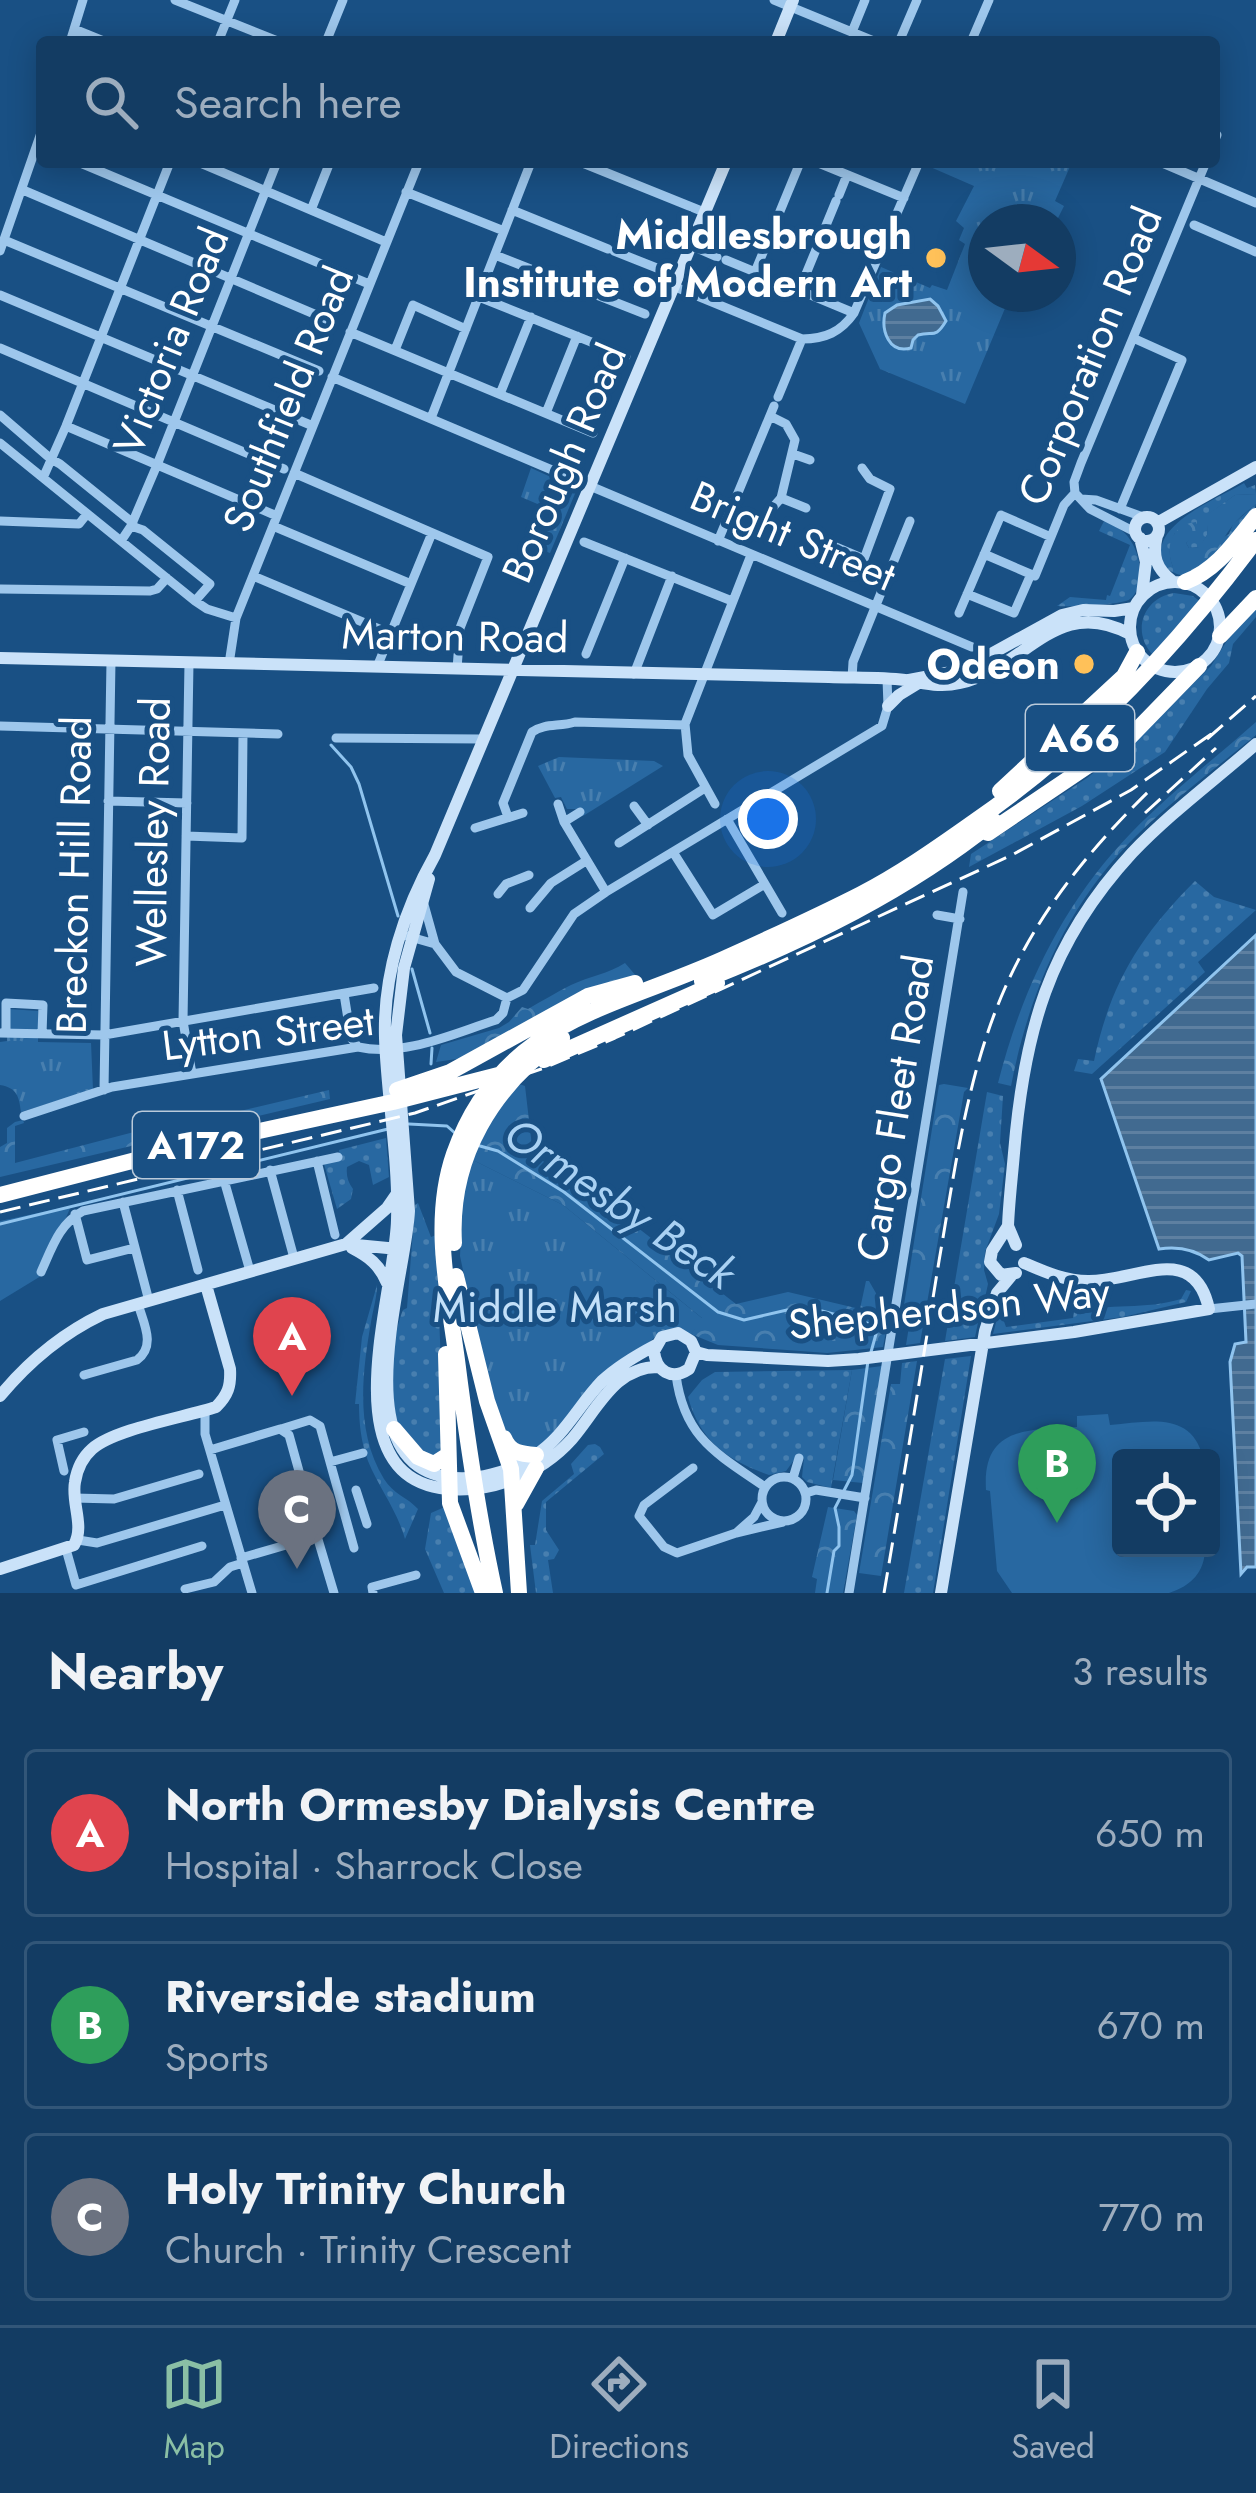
<!DOCTYPE html>
<meta charset="utf-8">
<style>
body{margin:0;font-family:Jost,sans-serif;background:#20476c;color:#f1f3f6}
.controls{position:absolute;right:36px;bottom:36px;display:grid;overflow:hidden;border-radius:12px;box-shadow:0 6px 30px #0003}
.controls button{width:108px;height:108px;display:grid;place-items:center;padding:0;border:0;border-bottom:3px solid #325678;background:#133c63;color:#f1f3f6;font:60px sans-serif}
.compass{position:absolute;left:968px;top:204px;width:108px;height:108px;border-radius:50%;background:#133c63;box-shadow:0 6px 30px #0003;rotate:105deg}
.you{position:absolute;left:768px;top:819px;width:42px;height:42px;margin:-30px;border:9px solid #fff;border-radius:50%;background:#1a73e8;box-shadow:0 0 0 18px #1a73e833}
.badge{display:grid;place-items:center;width:78px;height:78px;border-radius:50%;background:#8abfa5;color:#fff;font-size:39px;font-weight:700}
.pin{position:absolute;translate:-50% -99px;filter:drop-shadow(0 3px 6px #0008)}
.pin::after{content:'';position:absolute;top:63px;width:42px;height:36px;background:inherit;clip-path:polygon(0 0,100% 0,50% 100%)}
.list{margin:0;padding:0;list-style:none}
h2{display:flex;justify-content:space-between;align-items:center;height:156px;margin:0;padding:0 48px;font-size:51px}
h2 small{font-size:39px;font-weight:400;color:#9dadbe}
.list li{display:grid;grid-template-columns:78px 1fr auto;gap:36px;align-items:center;box-sizing:border-box;height:168px;margin:0 24px 24px;padding:0 24px;border:3px solid #325678;border-radius:12px}
.list b{display:block;font-size:45px;white-space:nowrap}
.list p{margin:0;font-size:39px;white-space:nowrap;color:#9dadbe}
.list em{font-size:39px;font-style:normal;color:#9dadbe}
.icon{flex:none;width:66px;height:66px;fill:none;stroke:currentColor;stroke-width:2;stroke-linecap:round;stroke-linejoin:round}
.map{position:relative;flex:none;width:1256px;height:1593px;overflow:hidden}
.search{position:absolute;background:#133c63;box-shadow:0 6px 30px #0003;left:36px;right:36px;top:36px;height:132px;display:flex;align-items:center;gap:30px;box-sizing:border-box;padding:0 42px;border-radius:12px;color:#9dadbe;font-size:45px}
.sheet{height:732px;background:#133c63}
nav{display:flex;justify-content:space-around;align-items:center;box-sizing:border-box;height:168px;border-top:3px solid #325678;background:#133c63;font-size:33px;color:#9dadbe}
nav a{display:grid;justify-items:center;gap:6px}
nav .on{color:#8abfa5}
.map>svg:first-child{display:block}
</style>
<div class="map">
<svg width="1256" height="1593" viewBox="0 0 1256 1593">
<defs>
<pattern id="grass-dots" width="8" height="8" patternUnits="userSpaceOnUse" patternTransform="scale(3)"><rect width="8" height="8" fill="#2868a1"/><path d="M2 2h.1M6 6h.1" fill="none" stroke="#487faf" stroke-width="1.8" stroke-linecap="round"/></pattern>
<pattern id="forest-crowns" width="20" height="18" patternUnits="userSpaceOnUse" patternTransform="scale(3)"><rect width="20" height="18" fill="#2868a1"/><path d="M2 6a3 3 0 1 1 6 0M12 15a3 3 0 1 1 6 0" fill="none" stroke="#487faf"/></pattern>
<pattern id="park-tufts" width="24" height="20" patternUnits="userSpaceOnUse" patternTransform="scale(3)"><rect width="24" height="20" fill="#2868a1"/><path d="M3 7l-1-3M5 7V3M7 7l1-3M15 17l-1-3M17 17v-4M19 17l1-3" fill="none" stroke="#487faf"/></pattern>
<pattern id="water-rules" width="6" height="5" patternUnits="userSpaceOnUse" patternTransform="scale(3)"><rect width="6" height="5" fill="#416a90"/><path d="M0 2.5h6" fill="none" stroke="#5e80a1"/></pattern>
</defs>
<rect width="100%" height="100%" fill="#195084"/>
<!-- grass -->
<path fill="url(#grass-dots)" d="M1244 483 1247 488 1255 485 1256 494 1235 495 1209 514 1207 535 1200 547 1189 548 1186 543 1191 537 1175 533C1169 545 1168 554 1173 567L1229 534 1233 524 1256 504C1248 533 1211 556 1188 576 1175 575 1163 570 1161 555 1158 521 1219 498 1244 483Z
M1104 521C1110 524 1116 526 1121 530 1139 543 1149 583 1130 599 1124 605 1066 607 1057 606L1070 597 1106 600 1107 595 1110 596 1130 545 1099 531Z
M1174 593 1193 596 1202 603 1153 655C1131 632 1143 598 1174 593Z
M1256 605V617L1233 644 1229 663 1207 689 1165 752 1082 806 969 867 971 854 1087 778 1134 742 1211 666 1235 628Z
M1195 881 1214 897 1256 910 1198 962 1205 972 1092 1074 1074 1071 1078 1059 1094 1061C1110 984 1140 936 1195 881Z
M987 1092 1003 1096 1000 1143 1005 1164 999 1214 985 1252 984 1270 988 1284 984 1302H977L976 1312 980 1313 975 1337 945 1341Z
M386 1138 389 1177 373 1185 369 1165 359 1161 347 1167C346 1176 348 1182 353 1189L351 1199 337 1209 324 1164 340 1160 339 1150Z
M418 1203 431 1237 436 1235 444 1446 432 1461C422 1450 407 1438 399 1425 385 1400 392 1336 403 1310L407 1308 415 1205Z
M377 1285C377 1297 373 1310 371 1322 362 1374 355 1432 384 1479 393 1494 407 1497 418 1509L405 1539C397 1510 379 1488 368 1461 361 1442 359 1423 359 1404H355L362 1337Z
M1186 1290 1191 1291 1186 1302 1123 1317 993 1334 998 1315 1002 1316 1006 1327 1073 1318 1074 1312C1109 1303 1146 1310 1181 1299Z
M971 1356 933 1593H904L945 1359Z
M852 1370 831 1488 807 1482 802 1477 804 1458 797 1456 786 1471 769 1475C727 1460 700 1441 688 1397L702 1380 715 1372Z
M595 1444 600 1447 604 1454 546 1502V1530L559 1550 554 1559 548 1560 553 1593H536L530 1545H535L542 1501 574 1474 571 1464 588 1445Z
M447 1506 477 1593H444L425 1549 431 1513Z"/>
<!-- forest -->
<path fill="url(#forest-crowns)" d="M1256 494V504C1249 510 1239 517 1233 525 1216 546 1208 579 1173 567 1164 546 1173 524 1196 522L1198 532 1186 543 1189 548 1199 547 1207 535 1208 514 1235 495Z
M1256 722V735C1216 768 1174 799 1136 836 1067 904 1029 992 1011 1086L998 1083C1022 989 1063 903 1131 833 1170 793 1214 759 1256 722Z
M625 963 637 977 470 1057 436 1062 441 1045 499 1028 509 1022 522 1007 528 1009C542 1001 557 992 571 985 590 976 608 974 625 963Z
M519 1084 525 1086 533 1155 584 1186 736 1304 788 1292 860 1309 866 1281H869L889 1316 883 1347 827 1353 787 1350 718 1345 691 1334 702 1318 563 1205 471 1159C484 1131 499 1107 519 1084Z
M944 1084 968 1088 964 1092 920 1343 906 1345 912 1308 904 1305 939 1085Z
M329 1090 330 1099 0 1177V1147L7 1143V1128L15 1122 23 1120 24 1123 15 1126V1163L134 1132 219 1116Z
M917 1361 881 1576 859 1573 891 1384H900L902 1363Z
M882 1366 863 1483 833 1480 852 1370Z
M828 1507 854 1511 857 1515 843 1593H815L817 1579 812 1577Z"/>
<!-- park -->
<path fill="url(#park-tufts)" d="M929 162H1072L1055 201 1064 206 1056 222H986V294H1011L965 404 880 369 859 323 881 267 930 288 932 285 947 290 965 244 959 240 964 228 956 221 974 186 928 166Z
M531 468 577 489 550 553 539 549 554 511 521 497Z
M559 757 654 761 663 766 583 816 578 809H567L561 797 555 798 538 766Z
M8 1009 38 1011V1042L91 1043 93 1090 21 1112C19 1096 17 1088 0 1085V1042L7 1041Z
M471 1159 563 1205 703 1319 691 1334 670 1329 656 1336 536 1450 508 1443 483 1364 460 1256 463 1189Z"/>
<!-- garden -->
<path fill="#2868a1" d="M71 1206 41 1276 0 1301V1221Z
M1108 1414 1110 1425C1147 1422 1192 1410 1203 1458H1121V1548H1205C1205 1572 1191 1586 1169 1593H1012L997 1571 990 1491 986 1490C982 1426 1028 1430 1077 1427V1416Z"/>
<!-- water -->
<path fill="url(#water-rules)" stroke="#90c4ee" stroke-width="3" d="M930 299 938 306 946 321C935 339 934 331 918 335L913 340 911 348C889 354 881 331 885 313L897 305Z
M1256 935V1567H1247L1241 1574 1230 1362 1235 1344 1246 1342 1242 1256 1238 1253 1209 1260C1194 1249 1178 1246 1159 1249L1101 1079Z"/>
<g fill="none" stroke-linecap="round" stroke-linejoin="round">
<!-- stream -->
<path stroke="#90c4ee" stroke-width="3" d="M331 745 351 767 359 784 398 916
M412 969 430 1033
M431 1064 432 1048
M409 1124 447 1126 456 1134
M480 1146 498 1151 564 1192 718 1312 744 1320 787 1310 822 1311 867 1323 876 1334 871 1352
M0 1224 388 1129
M827 1593 834 1551 839 1546V1527L835 1508 852 1475 868 1361"/>
<!-- street -->
<path stroke="#9ec7ec" stroke-width="9" d="M175 0 280 42
M774 0 876 42
M74 29 106 42
M852 32 865 0
M70 42 83 0
M218 42 235 0
M326 42 343 0
M899 42 917 0
M971 42 989 0
M1214 142 1217 135
M78 162 369 284
M198 162 386 242
M580 162 704 212
M816 162 904 198
M1160 162 1256 203
M23 190 333 322
M406 192 504 231
M839 195 847 175
M311 210 330 162
M512 210 608 249
M1194 225 1256 252
M4 240 319 371
M690 245 717 257
M0 251 42 130
M614 251 677 276
M495 255 645 314
M726 260 854 313
M755 272 799 165
M673 286 802 339C825 339 841 332 854 313L919 162
M799 291 836 201
M0 295 313 426
M479 297 626 356
M350 332 593 433
M0 348 284 469
M395 350 413 305 466 329
M332 377 578 481
M500 394 531 317
M778 397 802 339
M546 413 577 336
M0 415 51 459 60 464 133 523
M770 416 786 424 795 440 781 498 806 508
M431 418 531 162
M66 426 277 516
M0 443 195 601 207 609 236 618
M793 454 810 460
M294 473 488 557 460 628 457 669
M43 478 66 426 170 162
M590 486 972 647
M1075 493 1090 509 1135 532
M1081 499 1096 500 1143 517
M1120 509 1182 360 1133 338
M768 513 781 498
M0 521 79 524 87 514
M131 526 143 530 210 584 195 601
M273 526 411 584
M121 541 131 526 157 465 277 162
M718 541 774 406
M584 542 732 601
M831 545 864 559 890 489 870 479 862 468
M984 554 1035 576 1064 505 1075 493 1074 482 1081 463 1206 162
M253 576 391 634
M0 589 150 591 157 589 167 578
M967 594 1014 613 1031 574
M959 613 1001 515 1051 537
M586 654 625 558
M189 663 183 1021 192 1074
M229 664 236 618 419 162
M377 667 432 533
M634 674 672 576
M852 678 853 662 910 521
M0 726 278 734
M336 738 482 739
M108 801 187 803
M558 804 564 822 606 892
M715 804 688 755 685 724 751 555
M634 806 648 825
M508 817 503 803 532 732C545 723 559 727 575 722L685 725
M727 819 782 913
M564 822 580 812
M475 828 523 813
M186 836 242 838 243 733
M619 843 705 788
M673 852 713 915 765 884
M498 894 506 884 529 875
M423 901 435 944
M530 908 551 883 586 861
M937 915 960 919
M407 936 435 944 456 972 507 998 523 990 574 914 606 892 882 726 888 706 887 679
M344 994 351 1038 358 1047
M0 1033 104 1035 374 988
M6 1033V1003L43 1005 42 1034
M104 1090 111 661
M24 1116 112 1087 358 1047C404 1057 452 1034 496 1020L503 1013 507 998
M317 1161 335 1235
M270 1170 294 1258
M224 1180 250 1271
M177 1190 198 1270
M123 1202 149 1301
M75 1214 87 1260 134 1248
M41 1272C52 1248 59 1224 83 1211L338 1157
M1209 1309 1256 1304
M84 1375 137 1360C156 1346 144 1324 138 1304
M676 1375C684 1438 717 1454 765 1487
M205 1411V1434L252 1593
M281 1429 310 1420 320 1426 354 1548
M210 1450 280 1429 289 1435 317 1536 241 1558
M330 1462 363 1453
M693 1468 644 1505 639 1516 664 1547 677 1553 736 1533 783 1522
M64 1471 57 1440 84 1432
M762 1499a22 22 0 1 1 44 0a22 22 0 1 1-44 0Z
M793 1478 799 1458
M356 1490 367 1524
M806 1493 816 1490 865 1498
M74 1498 114 1499 199 1474
M736 1533 754 1517 762 1502
M317 1536 334 1593
M78 1540 97 1543 225 1505
M66 1549 76 1585 202 1546
M185 1589 214 1582 230 1567 243 1563
M373 1593 372 1587 416 1575
M849 1593 963 892"/>
<!-- secondary -->
<path stroke="#cae2f9" stroke-width="12" d="M776 42 793 0
M1135 529a12 12 0 1 1 24 0a12 12 0 1 1-24 0Z
M1157 523 1256 467
M1157 535C1152 556 1156 568 1172 581
M1140 538 1146 562 1142 595
M1130 627a45 45 0 1 1 90 0a45 45 0 1 1-90 0Z
M0 658 829 677C854 678 880 677 905 680 925 683 939 688 960 683 1027 668 1055 594 1130 634
M909 680 962 670 1062 615 1083 610 1114 611 1134 608
M888 706 899 695 917 684
M429 879 404 968 396 1035 409 1211C406 1277 343 1460 446 1477 476 1482 509 1472 534 1456 564 1437 578 1406 602 1381 618 1366 637 1355 656 1345
M1008 1226 992 1251 990 1262 1001 1275 1016 1273
M346 1244 387 1208 396 1195
M1016 1245 1008 1226C1009 1201 1012 1177 1014 1153 1024 1033 1048 944 1132 853 1170 813 1215 780 1256 744
M352 1248C369 1257 379 1264 387 1283
M696 1352 689 1369C671 1381 656 1371 654 1351L662 1337 678 1333 691 1341 696 1352 707 1355 828 1361 859 1359 1074 1332 1209 1309C1194 1240 1136 1282 1088 1281 1065 1281 1045 1272 1024 1263
M659 1367C615 1366 597 1410 572 1439 540 1475 488 1495 440 1488 331 1471 396 1288 397 1220 399 1159 387 1098 385 1038 383 974 404 910 435 855L726 162
M0 1396C29 1361 61 1334 103 1314L346 1244 398 1249
M0 1569 74 1545C85 1526 71 1503 75 1482 77 1469 83 1457 92 1449 114 1429 186 1417 216 1407 228 1395 231 1386 230 1369L206 1285
M941 1593 985 1331 997 1293 1012 1275"/>
<!-- highway -->
<path stroke="#fff" stroke-width="16" d="M1185 582C1217 570 1235 542 1256 516
M1220 636 1256 598
M1000 791 1124 676 1137 652
M988 833 1129 738 1199 666
M702 981C806 940 907 891 994 821
M544 1060 717 983
M397 1090 450 1072 588 996 635 983
M140 1148 225 1126
M0 1195 190 1146 393 1102 502 1074
M454 1243C449 1157 493 1085 562 1038
M456 1276 487 1401 511 1469 519 1593
M446 1354 450 1503 483 1593
M394 1429 418 1457 434 1464 448 1455
M504 1438C510 1453 521 1454 536 1455
M516 1504 536 1468
M495 1593C478 1516 467 1439 457 1360 448 1293 431 1220 454 1154 502 1018 616 1009 730 956 774 936 818 916 861 894 898 875 934 850 968 826 1082 749 1175 649 1256 540"/>
<!-- rail -->
<path stroke="#fff" stroke-width="3" stroke-dasharray="21 9" stroke-linecap="butt" d="M1207 739 1256 696
M1145 813 1216 748
M0 1212 415 1113 544 1068 615 1038 1012 855 1131 790 1217 730
M884 1593C903 1482 921 1372 939 1261 955 1169 967 1074 1005 988 1039 911 1090 849 1149 791"/>
</g>
<!-- markers -->
<g fill="#ffc159" stroke="#195084" stroke-width="4.5">
<circle cx="936" cy="258" r="12"/>
<circle cx="1084" cy="664" r="12"/>
</g>
<g text-anchor="middle" dominant-baseline="central" stroke-width="10" stroke-linejoin="round" paint-order="stroke">
<!-- shield labels -->
<g fill="#195084" stroke="#bacada" stroke-width="3">
<rect x="1026" y="705" width="108" height="66" rx="9"/>
<rect x="133" y="1112" width="126" height="66" rx="9"/>
</g>
<g font-size="39" font-weight="bold" fill="#fff">
<text x="1080" y="738">A66</text>
<text x="196" y="1145">A172</text>
</g>
<!-- poi labels -->
<g font-size="42" font-weight="bold" fill="#fff" stroke="#195084" text-anchor="end">
<text x="912" y="234">Middlesbrough<tspan x="912" dy="48">Institute of Modern Art</tspan></text>
<text x="1060" y="664">Odeon</text>
</g>
<!-- street labels -->
<g font-size="42" fill="#fff" stroke="#195084">
<text transform="translate(171 341) rotate(-68)">Victoria Road</text>
<text transform="translate(1090 356) rotate(-68)">Corporation Road</text>
<text transform="translate(288 399) rotate(-68)">Southfield Road</text>
<text transform="translate(564 463) rotate(-67)">Borough Road</text>
<text transform="translate(793 536) rotate(23)">Bright Street</text>
<text transform="translate(455 636) rotate(1)">Marton Road</text>
<text transform="translate(153 832) rotate(-89)">Wellesley Road</text>
<text transform="translate(74 875) rotate(-89)">Breckon Hill Road</text>
<text transform="translate(268 1033) rotate(-7)">Lytton Street</text>
<text transform="translate(895 1108) rotate(-81)">Cargo Fleet Road</text>
<text transform="translate(949 1308) rotate(-6)">Shepherdson Way</text>
</g>
<!-- park labels -->
<g font-size="42" fill="#c3e0f9" stroke="#195084">
<text x="555" y="1307">Middle Marsh</text>
</g>
<!-- water labels -->
<g font-size="45" font-style="italic" fill="#a9d1f3" stroke="#195084">
<text transform="translate(620 1203) rotate(34)">Ormesby Beck</text>
</g>
</g>
</svg>
<div class="controls">
<button><svg class="icon" aria-label="locate" viewBox="0 0 24 24"><circle cx="12" cy="12" r="6"/><path d="M12 2v4M12 18v4M2 12h4M18 12h4"/></svg></button>
</div>
<svg class="compass" viewBox="-18 -18 36 36"><path d="M0-13l5 13h-10z" fill="#e53935"/><path d="M0 13l5-13h-10z" fill="#9dadbe"/></svg>
<div class="you"></div>
<div class="pin badge" style="left:292px;top:1396px;background:#e0444e">A</div>
<div class="pin badge" style="left:1057px;top:1523px;background:#2e9e5b">B</div>
<div class="pin badge" style="left:297px;top:1569px;background:#6b7280">C</div>
<div class="search"><svg class="icon" aria-label="search" viewBox="0 0 24 24"><circle cx="10" cy="10" r="6"/><path d="M15 15l6 6"/></svg>Search here</div>
</div>
<section class="sheet">
<h2>Nearby<small>3 results</small></h2>
<ul class="list">
<li><span class="badge" style="background:#e0444e">A</span><div><b>North Ormesby Dialysis Centre</b><p>Hospital · Sharrock Close</p></div><em>650 m</em></li>
<li><span class="badge" style="background:#2e9e5b">B</span><div><b>Riverside stadium</b><p>Sports</p></div><em>670 m</em></li>
<li><span class="badge" style="background:#6b7280">C</span><div><b>Holy Trinity Church</b><p>Church · Trinity Crescent</p></div><em>770 m</em></li>
</ul>
</section>
<nav>
<a class="on"><svg class="icon" aria-label="map" viewBox="0 0 24 24"><path d="M3 6l6-2 6 2 6-2v14l-6 2-6-2-6 2zM9 4v14M15 6v14"/></svg>Map</a>
<a><svg class="icon" aria-label="directions" viewBox="0 0 24 24"><path d="M12 3l9 9-9 9-9-9zM9 14v-3h6M13 9l2 2-2 2"/></svg>Directions</a>
<a><svg class="icon" aria-label="saved" viewBox="0 0 24 24"><path d="M7 4h10v16l-5-4-5 4z"/></svg>Saved</a>
</nav>
